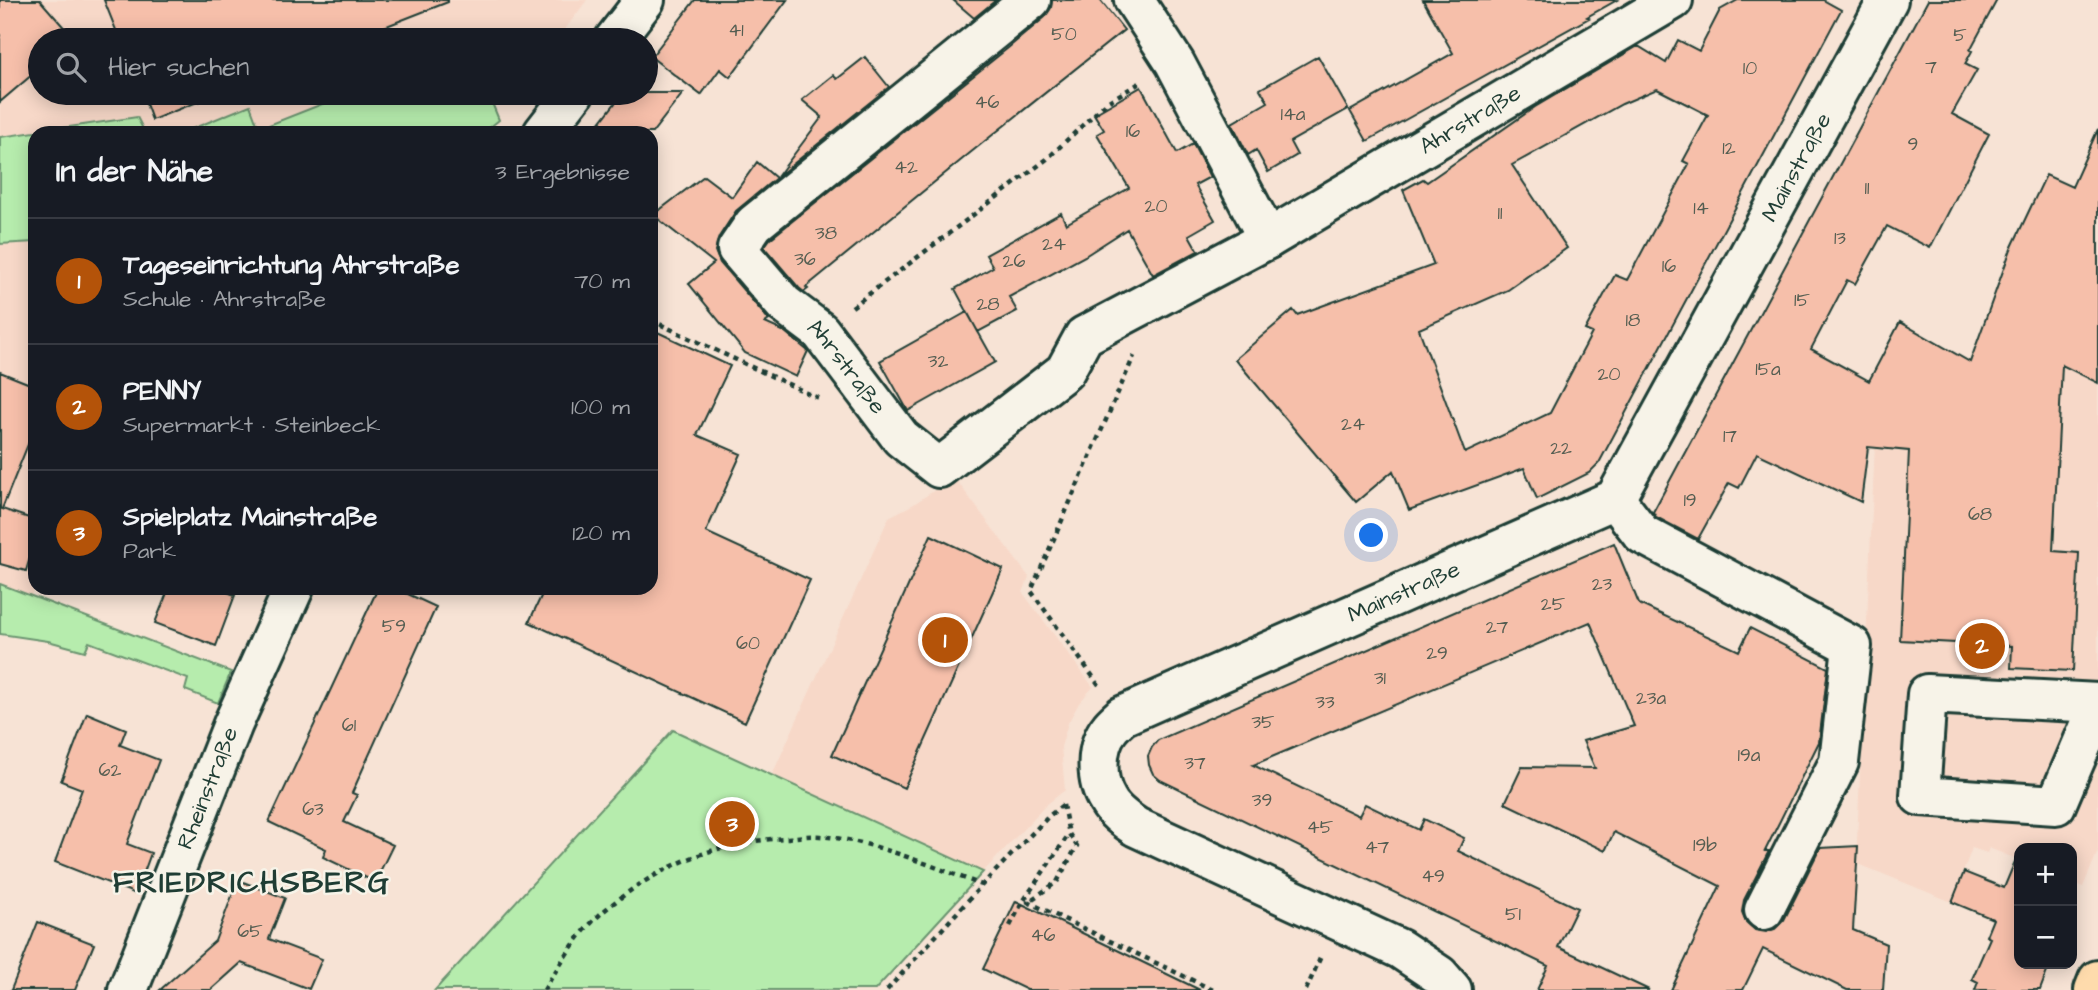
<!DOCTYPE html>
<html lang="de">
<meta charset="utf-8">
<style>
body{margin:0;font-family:"Architects Daughter",sans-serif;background:#20242c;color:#f1f3f6}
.controls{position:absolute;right:21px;bottom:21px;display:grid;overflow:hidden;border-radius:14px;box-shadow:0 4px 18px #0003}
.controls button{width:63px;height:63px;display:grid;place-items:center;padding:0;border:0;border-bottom:2px solid #363941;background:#171b24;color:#f1f3f6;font:35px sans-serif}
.you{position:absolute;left:1372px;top:536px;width:24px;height:24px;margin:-18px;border:5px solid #fff;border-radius:50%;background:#1a73e8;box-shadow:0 0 0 10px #1a73e833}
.badge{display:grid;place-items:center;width:46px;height:46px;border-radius:50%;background:#b45309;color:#fff;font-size:23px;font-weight:700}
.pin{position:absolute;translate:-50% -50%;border:4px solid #fff;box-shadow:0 2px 7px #0006}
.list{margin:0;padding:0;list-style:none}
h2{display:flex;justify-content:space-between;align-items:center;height:91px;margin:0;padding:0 28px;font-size:30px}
h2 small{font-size:23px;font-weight:400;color:#9ea1a6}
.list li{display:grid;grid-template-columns:46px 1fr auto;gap:21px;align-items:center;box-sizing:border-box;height:126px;padding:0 28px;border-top:2px solid #363941}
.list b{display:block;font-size:26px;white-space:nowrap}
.list p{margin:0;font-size:23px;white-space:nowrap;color:#9ea1a6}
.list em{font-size:23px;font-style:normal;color:#9ea1a6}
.icon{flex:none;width:38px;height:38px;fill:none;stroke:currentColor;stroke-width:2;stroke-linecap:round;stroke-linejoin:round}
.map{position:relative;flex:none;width:2098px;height:990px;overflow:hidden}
.search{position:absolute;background:#171b24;box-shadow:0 4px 18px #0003;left:28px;top:28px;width:630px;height:77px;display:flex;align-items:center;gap:18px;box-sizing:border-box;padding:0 24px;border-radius:38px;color:#9ea1a6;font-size:26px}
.panel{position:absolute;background:#171b24;box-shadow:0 4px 18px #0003;left:28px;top:126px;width:630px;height:469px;border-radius:21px}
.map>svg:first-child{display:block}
</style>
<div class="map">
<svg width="2098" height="990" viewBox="0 0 2098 990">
<rect width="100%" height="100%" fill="#f7e3d5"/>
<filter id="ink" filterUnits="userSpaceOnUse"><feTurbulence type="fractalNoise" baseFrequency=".0143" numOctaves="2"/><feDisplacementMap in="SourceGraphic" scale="14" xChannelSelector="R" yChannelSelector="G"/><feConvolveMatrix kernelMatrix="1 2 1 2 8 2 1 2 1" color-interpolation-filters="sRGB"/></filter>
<g filter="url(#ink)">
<!-- built -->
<path fill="#f7d8c8" d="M0 0H587L557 40H40V93H350L259 129 249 105 182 133H145L137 117 0 137Z
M35 242V587L31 596 0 584V244Z
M1984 326 2098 383V851L2083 887 2072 883V848H2019V860L1989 848 1987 853 1972 848 1952 902 1856 863 1875 444 1974 380Z
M954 477 1029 577 1023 593 1093 687 1079 703 1068 723 1061 747 1065 790 1046 805 983 872 772 775 889 517 914 504Z"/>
<!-- green -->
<path fill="#b6ecad" stroke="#6a9470" stroke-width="2" d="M350 93H488L499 120 483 133H182L250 105 259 129Z
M137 117 145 133H35V242L0 244V137Z
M0 584 231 672 218 703 185 690 188 679 89 642 85 651 48 641 0 634Z
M673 730 983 872 875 990H435Z"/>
<!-- building -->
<path fill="#f6bfaa" stroke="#1f3d34" stroke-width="2" fill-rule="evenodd" d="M0 0H40L75 40H40V68L0 102Z
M104 0H448V2L351 40H120Z
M695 0H787L730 77 720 69 701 95 651 57Z
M953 0H996L974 18Z
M1052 0H1100L1124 30 970 153 806 287 808 289 804 292 799 288 764 247 770 239 1008 48 1045 17 1051 8Z
M1423 0H1617L1587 17 1589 18 1367 141 1350 111 1453 53Z
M1738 0H1823L1841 10 1599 463 1589 473 1537 499 1524 468 1409 510 1393 471 1356 502 1235 359 1293 310 1297 315 1434 265 1403 190 1423 179 1427 182 1535 107 1638 46 1666 63 1678 40 1699 51 1720 10ZM1657 89 1708 115 1683 161 1689 164 1627 280 1615 275 1585 330 1592 333 1550 413 1465 453 1419 329 1508 290 1567 248 1512 165 1622 104Z
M1928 0H1997L1970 50 1972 51 1965 64 1977 70 1952 114 1989 134 1930 248 1887 226 1855 284 1847 280 1811 349 1869 381 1900 322 1970 362 2011 249 2046 175 2072 187 2098 129V383L2062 365 2053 551 2079 553 2073 671 2011 668 2012 646 1900 640 1909 451 1868 447 1861 502 1757 453 1739 488 1729 483 1698 539 1656 517 1653 512Z
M1318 56 1348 109 1290 142 1297 155 1268 172 1256 150 1248 155 1232 123 1268 102 1260 89Z
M865 57 889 87 777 177 822 117 802 100 833 75 837 79Z
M1141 87 1177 153 1193 144 1210 177 1195 185 1215 220 1189 235 1198 251 1153 275 1127 229 1085 256 1009 297 1017 311 978 332 955 289 993 267 986 255 1061 213 1066 224 1129 188 1097 134 1104 130 1094 114Z
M142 93H220L152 120Z
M623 93H683L652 133H592Z
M757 162 776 178 736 211 719 237 715 251 720 263 769 320 765 323 785 332 808 351 796 377 745 353 689 284 714 263 653 215 704 176 732 197Z
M967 312 995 362 908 411 880 361Z
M651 329 730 366 697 435 741 454 706 532 810 580 745 722 529 622 545 588H651Z
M0 372 35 386V427L2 509 35 520V540L26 571 0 564Z
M931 535 1003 569 904 788 832 755Z
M1614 543 1639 604 1739 651 1750 628 1828 668 1819 742 1765 851H1769L1744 900 1742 912 1746 922 1755 930 1766 932 1775 929 1784 920 1820 848 1858 846 1853 930 1886 944 1883 990H1847L1763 949 1743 990H1671L1720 886 1614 832 1605 851 1505 803 1522 767 1595 768 1583 741 1634 726 1590 622 1253 765 1359 816 1365 804 1419 830 1424 819 1464 838 1458 851 1577 908 1558 947 1649 990H1537L1548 966 1160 780 1153 774 1149 765 1148 756 1152 747 1158 740Z
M169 588H217L235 595 216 646 155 623Z
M378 588H395L436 607 352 793 357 795 344 822 393 845 375 882 323 857 326 849 269 822Z
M87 713 126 729 120 745 159 760 127 844 151 853 136 894 55 862 82 789 61 781Z
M2016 859 2019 861V964H2050L2040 990H1975L1978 982 1972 979 1990 938 1986 936 1993 919 1952 902 1964 872 2004 888Z
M238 880 285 898 269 939 322 959 309 989 241 963 211 990H160L215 941Z
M1016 901 1200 990H1027L983 969Z
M38 922 94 944 75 990H11Z"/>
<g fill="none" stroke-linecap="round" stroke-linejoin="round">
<defs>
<g id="minor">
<path id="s1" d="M1031 0 754 224 737 249 784 304 820 331 901 438 939 468 1065 371 1084 336 1268 239 1673 0"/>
<path d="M1134 0 1175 63 1268 239"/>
<path d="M614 40 645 0"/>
<path d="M543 133 574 93"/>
<path d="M1615 499 1642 534 1852 646 1839 762 1764 910"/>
<path d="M2098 703 1927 694 1920 796 2056 805 2098 707"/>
<path id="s2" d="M128 990 233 724 294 588"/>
<path id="s3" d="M1452 990 1439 975 1400 949 1136 827C1126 820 1114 812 1108 801 1095 781 1095 746 1110 728 1113 724 1118 720 1122 716L1615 499 1888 0"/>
</g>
<path id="major" d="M2094 990 2098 980"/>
</defs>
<!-- minor casing -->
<use href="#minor" stroke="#1f3d34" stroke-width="44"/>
<!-- major casing -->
<use href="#major" stroke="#1f3d34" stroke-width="44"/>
<!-- path -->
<path stroke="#1f3d34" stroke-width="4.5" stroke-dasharray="5 5" stroke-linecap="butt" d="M852 307 1047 159 1107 102 1140 83
M651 320 818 398
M1099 685 1031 591 1134 356
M1063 805 1069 834 1077 846 1057 882 1028 902 1213 990
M1010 926 1022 903 1069 834
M544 990C561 962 580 931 605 910 659 865 718 841 788 838 799 837 810 835 820 836 875 841 931 866 982 885
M887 990 982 885 1049 816 1065 803
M1306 990 1322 954"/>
<!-- minor -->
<use href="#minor" stroke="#f7f3e8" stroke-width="38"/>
<!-- major -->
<use href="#major" stroke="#fedbac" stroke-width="38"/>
</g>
</g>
<g text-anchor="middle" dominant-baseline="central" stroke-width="5" stroke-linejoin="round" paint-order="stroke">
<!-- number labels -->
<g font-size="19" fill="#555e52">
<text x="736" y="30">41</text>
<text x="1064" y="34">50</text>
<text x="1960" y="35">5</text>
<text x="1931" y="67">7</text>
<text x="1750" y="68">10</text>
<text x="987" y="102">46</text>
<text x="1293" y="114">14a</text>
<text x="1133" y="131">16</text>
<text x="1913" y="144">9</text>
<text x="1729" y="148">12</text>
<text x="906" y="167">42</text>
<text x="1867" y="188">11</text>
<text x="1156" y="206">20</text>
<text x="1701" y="208">14</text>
<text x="1500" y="213">11</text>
<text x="826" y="233">38</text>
<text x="1840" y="238">13</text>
<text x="1054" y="244">24</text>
<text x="805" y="259">36</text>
<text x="1014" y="261">26</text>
<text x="1669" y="266">16</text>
<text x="1802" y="300">15</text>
<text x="988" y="304">28</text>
<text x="1633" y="320">18</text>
<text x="938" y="361">32</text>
<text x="1768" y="369">15a</text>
<text x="1609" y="374">20</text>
<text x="1353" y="424">24</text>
<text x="1730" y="436">17</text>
<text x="1561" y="448">22</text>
<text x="1690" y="500">19</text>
<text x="1980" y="514">68</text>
<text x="1602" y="584">23</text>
<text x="1553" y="604">25</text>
<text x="394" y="626">59</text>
<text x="1497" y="627">27</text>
<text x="748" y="643">60</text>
<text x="1437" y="653">29</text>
<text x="1380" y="678">31</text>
<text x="1651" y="698">23a</text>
<text x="1325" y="702">33</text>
<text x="1263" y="722">35</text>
<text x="349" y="725">61</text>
<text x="1749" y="755">19a</text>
<text x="1195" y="763">37</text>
<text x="110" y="770">62</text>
<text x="1262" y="800">39</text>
<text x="313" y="809">63</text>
<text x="1320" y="827">45</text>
<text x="1705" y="845">19b</text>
<text x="1377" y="847">47</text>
<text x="1433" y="876">49</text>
<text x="1513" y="914">51</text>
<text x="250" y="931">65</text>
<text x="1043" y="935">46</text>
</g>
<!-- street labels -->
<g font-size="23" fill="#1f3d34" stroke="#f7f3e8">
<text stroke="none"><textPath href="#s1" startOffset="1328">Ahrstraße</textPath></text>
<text stroke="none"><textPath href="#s3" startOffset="1407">Mainstraße</textPath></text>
<text stroke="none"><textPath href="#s1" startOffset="548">Ahrstraße</textPath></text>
<text stroke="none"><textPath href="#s3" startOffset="798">Mainstraße</textPath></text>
<text stroke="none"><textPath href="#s2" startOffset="217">Rheinstraße</textPath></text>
</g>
<!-- district labels -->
<g font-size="30" font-weight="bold" letter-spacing="2" fill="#1f3d34" stroke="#f7f3e8">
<text x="252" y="883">FRIEDRICHSBERG</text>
</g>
</g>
</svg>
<div class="controls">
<button>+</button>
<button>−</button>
</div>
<div class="you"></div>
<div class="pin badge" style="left:945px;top:640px">1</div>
<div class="pin badge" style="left:1982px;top:646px">2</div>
<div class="pin badge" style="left:732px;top:824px">3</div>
<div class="search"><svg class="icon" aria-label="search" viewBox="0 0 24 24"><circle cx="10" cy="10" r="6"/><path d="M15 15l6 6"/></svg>Hier suchen</div>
<section class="panel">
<h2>In der Nähe<small>3 Ergebnisse</small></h2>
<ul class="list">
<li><span class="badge">1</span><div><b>Tageseinrichtung Ahrstraße</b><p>Schule · Ahrstraße</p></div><em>70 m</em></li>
<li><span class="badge">2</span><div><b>PENNY</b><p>Supermarkt · Steinbeck</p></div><em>100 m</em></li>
<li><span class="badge">3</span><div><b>Spielplatz Mainstraße</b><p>Park</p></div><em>120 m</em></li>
</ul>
</section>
</div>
